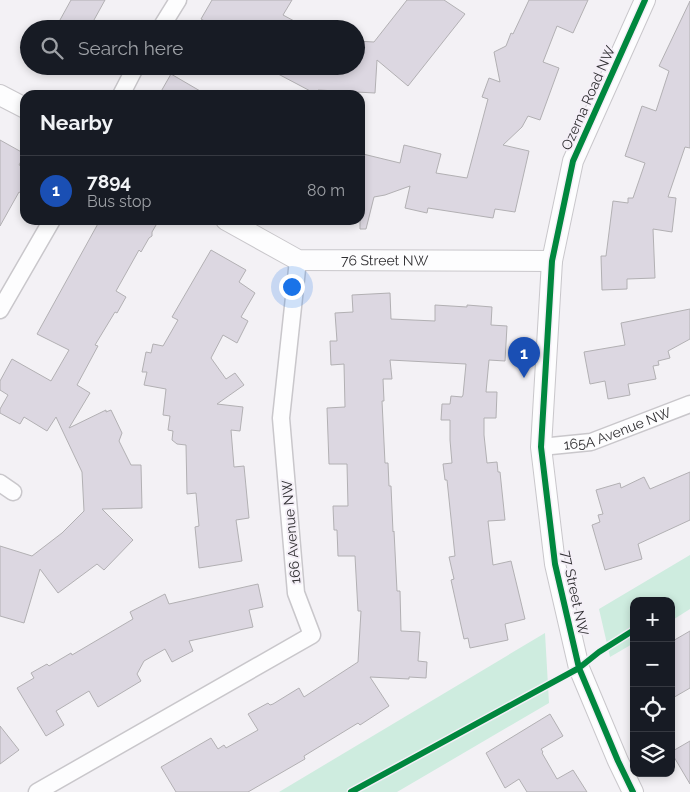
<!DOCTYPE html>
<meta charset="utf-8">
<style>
body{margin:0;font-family:Raleway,sans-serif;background:#20242c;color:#f1f3f6}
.controls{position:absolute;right:15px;bottom:15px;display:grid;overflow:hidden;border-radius:10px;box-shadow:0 2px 8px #0003}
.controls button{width:45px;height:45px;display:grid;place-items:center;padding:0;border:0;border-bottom:1px solid #363941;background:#171b24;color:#f1f3f6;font:25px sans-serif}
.you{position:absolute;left:291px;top:286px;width:18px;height:18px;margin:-12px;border:4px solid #fff;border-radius:50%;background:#1a73e8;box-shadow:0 0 0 8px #1a73e833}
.badge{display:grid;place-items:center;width:32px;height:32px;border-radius:50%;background:#1a73e8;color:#fff;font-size:16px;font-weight:700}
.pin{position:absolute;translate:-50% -41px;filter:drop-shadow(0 1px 2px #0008)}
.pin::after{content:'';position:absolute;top:26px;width:18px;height:15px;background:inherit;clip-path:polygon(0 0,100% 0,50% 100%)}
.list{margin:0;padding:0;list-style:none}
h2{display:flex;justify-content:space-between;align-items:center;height:65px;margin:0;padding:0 20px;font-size:21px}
h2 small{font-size:16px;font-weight:400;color:#9ea1a6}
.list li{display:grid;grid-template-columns:32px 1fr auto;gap:15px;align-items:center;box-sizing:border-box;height:70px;padding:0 20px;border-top:1px solid #363941}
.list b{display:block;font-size:19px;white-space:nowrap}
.list p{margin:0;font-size:16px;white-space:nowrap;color:#9ea1a6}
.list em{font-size:16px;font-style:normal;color:#9ea1a6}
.icon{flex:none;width:28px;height:28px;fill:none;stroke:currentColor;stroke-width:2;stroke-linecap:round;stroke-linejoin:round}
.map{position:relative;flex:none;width:690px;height:792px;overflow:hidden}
.search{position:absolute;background:#171b24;box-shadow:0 2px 8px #0003;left:20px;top:20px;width:345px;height:55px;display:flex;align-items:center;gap:12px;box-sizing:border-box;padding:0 18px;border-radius:28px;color:#9ea1a6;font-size:19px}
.panel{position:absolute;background:#171b24;box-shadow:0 2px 8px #0003;left:20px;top:90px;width:345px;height:135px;border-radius:15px}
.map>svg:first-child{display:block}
</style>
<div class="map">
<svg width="690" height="792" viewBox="0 0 690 792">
<rect width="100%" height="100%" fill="#f3f1f5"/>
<!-- green -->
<path fill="#ceecdf" d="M690 555V609L671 621V601H634V643L610 657 599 609Z
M545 633 549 703 397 792H279Z"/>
<!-- building -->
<path fill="#dcd7e1" stroke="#b2b0b3" d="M71 0H105L89 29H55Z
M212 0H292L283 15 309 29H219L201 19Z
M407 0H444L465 14 408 86 377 60 375 93 318 90 316 94 263 66H356V41L374 42Z
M529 0H588L573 33 557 26 543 62 559 68 540 120 528 116 522 127 503 145 529 151 515 212 495 209 493 218 428 208 427 213 405 208 410 186 385 195 374 197 366 229H360V165L363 154 400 163 404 145 441 154 436 173 467 178 488 99 482 97 489 78 500 82 494 52 506 46 511 33 513 34Z
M690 1V148L685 147 668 197 676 198 672 232 653 229 655 278 627 279V289L602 290 601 256H606L613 201 628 203V198H633L645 163 625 156 642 106 656 111 669 71 659 66Z
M171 74 207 95H159Z
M0 140 25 154 19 165 25 168V195L19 192 0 226Z
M100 220H159L152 232V236L149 238 141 252 139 250 116 291 126 297 117 313 115 312 95 345 98 346 77 385 90 393 69 428 106 410V412L111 410 122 433 119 441 131 465H141L142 508 102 509 133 540 104 570 97 564 58 593 40 569 24 623 0 616V546L32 556 62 533 84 511 82 472 56 417 47 431 24 417 20 424 0 413V409L8 395 0 390V381L12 359 51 381 69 350 37 334Z
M211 250 246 270 239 282 255 293 241 317 248 321 237 343 223 335 211 358 226 379 235 373 244 385 217 404 243 407 240 431 231 430 234 467 244 466 249 518 236 520 242 561 199 568 195 527 199 526 196 493 187 494 186 445 177 444 172 440 173 431 168 430 170 416 163 415 166 389 144 385 147 372H142L146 352 151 353 153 344 163 346 178 320 172 317Z
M390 293 391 319 435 321V305L467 307V305L492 307 491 325 507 326 505 361 489 360 486 392H497L496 418H484V435L487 463 497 462 498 472H500L505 520 488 521 493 565 511 561 525 619 505 624 508 640 470 648 468 638 464 639 451 580 454 579 449 557 455 556 447 480H445L443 464 452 463 450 440V420H441L442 404H450L451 396 462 397 463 395 466 364 390 360 392 379H383L384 401H382L385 463H388L389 486H391L393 532 394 531 397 591H400L401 631 420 632 418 661 427 662 426 678 409 677V679L370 677 389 706 360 725 358 723 304 756 305 759 248 792H176L161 767 211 738 218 749 224 745 226 748 258 730 248 714 268 703 270 705 273 704 299 688 304 697 358 662 361 611H358L355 556H338L337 530H334L333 506H348L347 464H329L327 408 345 407 344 364 331 365 330 341H337L335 313 353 312 352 295Z
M690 309V339L668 351 670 358 658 361 659 365 653 366 656 379 628 384 630 395 608 399 605 381 590 384 584 352 625 345 621 323Z
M690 472V520L638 544 642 559 605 570 592 525 600 522 598 515 603 514 596 490 620 483 621 488 644 477 650 489Z
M258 584 263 607 249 610 253 627 189 641 193 651 172 662 165 649 144 661 137 674 141 681 98 707 89 691 56 711 64 725 46 736 17 688 34 678 31 673 47 664 49 666 71 653 72 655 133 619 130 612 165 594 169 604Z
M690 631V688L671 699V642Z
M550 714 563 736 541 749 543 752 542 753 557 779 573 770 587 792H527L519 779 505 788 486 753Z
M0 726 19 750 0 764Z
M690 741V784L671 752Z"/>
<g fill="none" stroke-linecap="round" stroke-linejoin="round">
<defs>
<g id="minor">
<path d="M160 29 178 0"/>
<path d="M121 95 136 66"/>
<path d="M0 310 52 220"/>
<path id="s1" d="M541 447 591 442 690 404"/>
<path d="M0 483 13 492"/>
<path d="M37 792 312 635 296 593 281 418 298 260"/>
</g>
<g id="tertiary">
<path d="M0 95 25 108"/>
<path id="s2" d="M226 220 298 260 552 261"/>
<path d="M633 792 618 761 579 668 555 564 541 447 552 261 573 161 645 0"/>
</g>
</defs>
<!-- minor casing -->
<use href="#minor" stroke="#c9c7cb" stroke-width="19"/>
<!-- tertiary casing -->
<use href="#tertiary" stroke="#c9c7cb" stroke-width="22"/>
<!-- minor -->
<use href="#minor" stroke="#fdfdfe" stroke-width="16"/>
<!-- tertiary -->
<use href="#tertiary" stroke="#fdfdfe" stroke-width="20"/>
<defs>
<path id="cycleway" d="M351 792 579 668 599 652 634 630
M633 792 618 761 579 668 555 564 541 447 552 261 573 161 645 0"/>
</defs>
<!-- cycleway casing -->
<use href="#cycleway" stroke="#f4eff7" stroke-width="9"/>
<!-- cycleway -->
<use href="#cycleway" stroke="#00873e" stroke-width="6"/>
</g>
<g text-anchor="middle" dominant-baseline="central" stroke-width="4" stroke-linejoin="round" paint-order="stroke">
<!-- street labels -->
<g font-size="14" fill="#302f32" stroke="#f4eff7">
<text transform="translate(588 98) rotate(-66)">Ozerna Road NW</text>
<text stroke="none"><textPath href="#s2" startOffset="169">76 Street NW</textPath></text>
<text stroke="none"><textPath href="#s1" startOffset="79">165A Avenue NW</textPath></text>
<text transform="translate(291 532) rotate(-95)">166 Avenue NW</text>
<text transform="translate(575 593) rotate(78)">77 Street NW</text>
</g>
</g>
</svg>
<div class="controls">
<button>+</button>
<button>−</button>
<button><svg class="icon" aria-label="locate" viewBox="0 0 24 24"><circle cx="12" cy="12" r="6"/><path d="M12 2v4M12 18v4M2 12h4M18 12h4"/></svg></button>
<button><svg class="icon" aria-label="layers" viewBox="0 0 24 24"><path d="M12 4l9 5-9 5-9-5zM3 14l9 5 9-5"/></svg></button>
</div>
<div class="you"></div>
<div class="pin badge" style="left:524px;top:378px;background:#1a4fb4">1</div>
<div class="search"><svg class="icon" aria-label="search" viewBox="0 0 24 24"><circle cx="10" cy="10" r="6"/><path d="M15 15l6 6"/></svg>Search here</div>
<section class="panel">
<h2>Nearby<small></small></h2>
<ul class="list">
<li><span class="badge" style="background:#1a4fb4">1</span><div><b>7894</b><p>Bus stop</p></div><em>80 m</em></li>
</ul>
</section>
</div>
